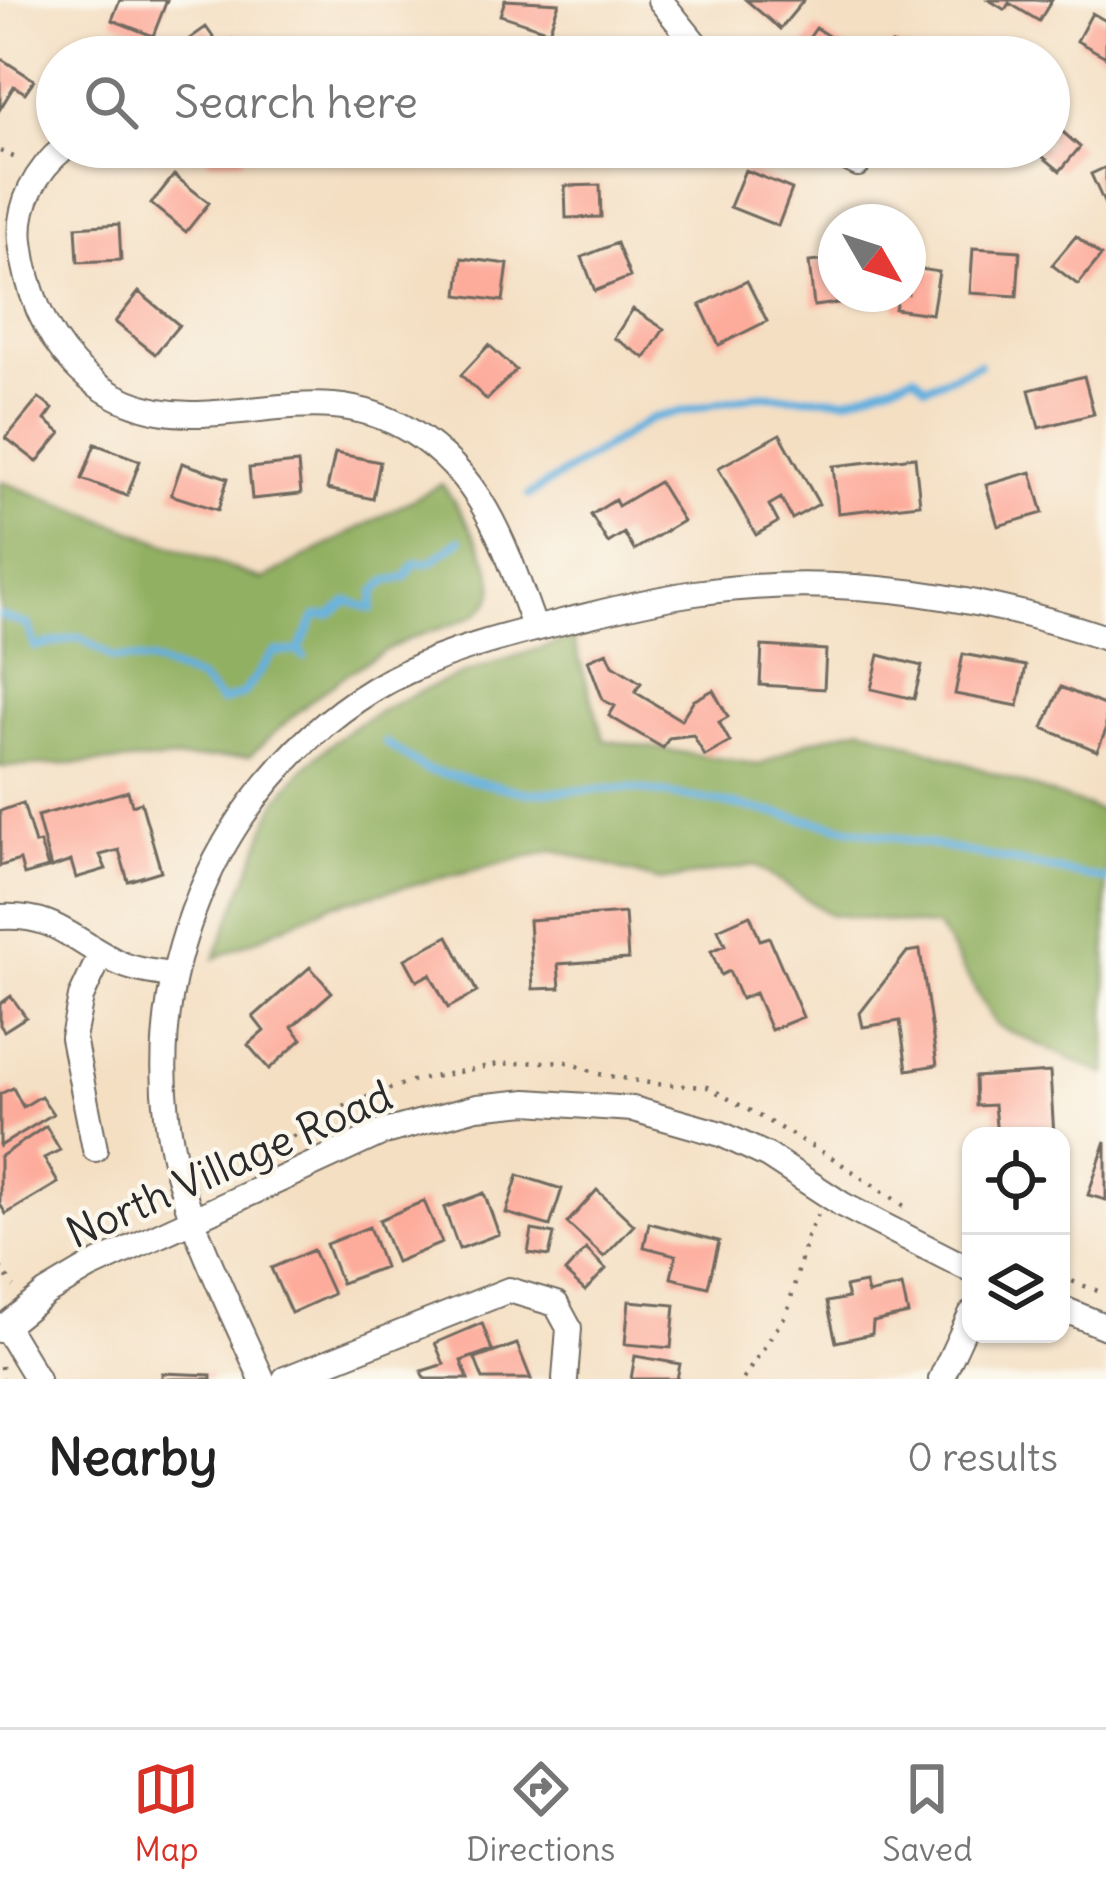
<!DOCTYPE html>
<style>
body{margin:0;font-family:Delius,sans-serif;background:#f2f2f2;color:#222}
.controls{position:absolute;right:36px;bottom:36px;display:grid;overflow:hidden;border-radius:24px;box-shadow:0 3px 9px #0004}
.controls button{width:108px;height:108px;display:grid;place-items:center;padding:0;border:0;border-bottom:3px solid #e0e0e0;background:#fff;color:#222;font:60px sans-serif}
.compass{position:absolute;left:818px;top:204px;width:108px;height:108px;border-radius:50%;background:#fff;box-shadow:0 3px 9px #0004;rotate:129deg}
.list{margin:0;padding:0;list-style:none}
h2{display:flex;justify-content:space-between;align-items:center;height:156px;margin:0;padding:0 48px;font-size:51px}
h2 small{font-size:39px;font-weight:400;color:#767676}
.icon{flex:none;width:66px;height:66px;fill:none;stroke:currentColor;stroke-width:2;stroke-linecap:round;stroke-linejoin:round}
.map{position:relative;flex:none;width:1106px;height:1379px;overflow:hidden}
.search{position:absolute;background:#fff;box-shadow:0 3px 9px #0004;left:36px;right:36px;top:36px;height:132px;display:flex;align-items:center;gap:30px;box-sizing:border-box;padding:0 42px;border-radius:66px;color:#767676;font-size:45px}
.sheet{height:348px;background:#fff}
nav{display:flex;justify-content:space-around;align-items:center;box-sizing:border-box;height:168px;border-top:3px solid #e0e0e0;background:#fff;font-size:33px;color:#767676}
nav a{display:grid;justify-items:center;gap:6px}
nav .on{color:#d93025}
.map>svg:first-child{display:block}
</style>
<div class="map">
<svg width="1106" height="1379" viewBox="0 0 1106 1379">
<rect width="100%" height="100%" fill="#fbf7ec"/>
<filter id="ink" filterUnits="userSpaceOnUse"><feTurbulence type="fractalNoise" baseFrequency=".00833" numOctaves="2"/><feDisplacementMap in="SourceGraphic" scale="24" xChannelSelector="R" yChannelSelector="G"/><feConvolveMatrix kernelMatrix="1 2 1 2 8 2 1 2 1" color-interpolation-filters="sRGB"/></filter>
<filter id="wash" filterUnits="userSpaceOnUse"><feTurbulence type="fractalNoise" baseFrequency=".004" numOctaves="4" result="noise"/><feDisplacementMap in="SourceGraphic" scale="48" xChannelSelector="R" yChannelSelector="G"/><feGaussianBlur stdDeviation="2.7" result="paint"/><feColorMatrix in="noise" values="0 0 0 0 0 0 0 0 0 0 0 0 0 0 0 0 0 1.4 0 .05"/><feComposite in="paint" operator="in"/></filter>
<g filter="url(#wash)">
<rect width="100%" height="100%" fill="#f4dfc3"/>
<!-- forest -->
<path fill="#92b062" stroke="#5e6e46" stroke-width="3" d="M0 481 262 580 442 484C458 507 498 565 493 592 486 623 431 628 407 640 346 668 298 709 250 756L0 767Z
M573 638 604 740 760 765 806 742 862 727 1106 813V1075L996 1025 938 927 829 914 755 865 660 881 555 850 331 905 215 958C229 921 244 884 259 847 265 831 270 811 280 797 347 703 470 671 573 638Z"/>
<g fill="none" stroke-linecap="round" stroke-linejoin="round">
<!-- stream -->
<path stroke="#65b0de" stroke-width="8" d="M529 495 652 418 756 395 847 399 915 375 926 387 979 364
M0 616 28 625 35 647 80 637 113 658 151 661 201 680 221 702 243 694 274 652 298 651 304 657
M298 651 316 616 330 615 348 601 372 609 375 591 387 581 406 577 414 564 431 562 460 540
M386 743 426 770 528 793 629 788 720 802 1106 880"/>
</g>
<g id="blocks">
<!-- building -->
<path fill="#fdac9b" d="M120 0H167L153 36 112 20Z
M505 0 559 3 549 31 500 15Z
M746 0H804L780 29Z
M989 0H1052L1039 21 1009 3 1005 10Z
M1092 13 1106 21V57L1077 41Z
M206 27 220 47 232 39 245 57H181L175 49Z
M816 28 853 52 850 57H796Z
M614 41 633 57H601Z
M892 44 928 56 927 57H887Z
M0 58 34 80 25 93 14 86 0 109Z
M1049 120 1080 147 1060 171 1031 147H1049Z
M207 147H244V160L207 161Z
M1106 167V207L1091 174Z
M745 170 792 189 778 226 730 207Z
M174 175 209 203 186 232 151 204Z
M600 185 601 217 566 218 565 186Z
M119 224 121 260 78 262 76 227Z
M1076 236 1101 256 1078 285 1052 265Z
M617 243 630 277 595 291 582 257Z
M973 248 1020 251 1017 296 970 293Z
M462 258 508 264 503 301 458 295Z
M836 259V294H862L863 300 814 306 809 262Z
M908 267 939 272 932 314 895 309 898 294H908Z
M747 281 767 321 719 345 700 305Z
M139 292 179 325 155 354 115 322Z
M633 309 664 329 645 358 614 338Z
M489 345 516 370 487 400 461 375Z
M1084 376 1094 414 1039 428 1029 390Z
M39 398 53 409 45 420 61 433 37 462 6 438Z
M780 434 819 504 792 519 781 498 769 505 778 522 756 535 718 468Z
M95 444 140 461 127 496 82 479Z
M335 453 380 462 373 499 327 489Z
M915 457 920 504 838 513 833 466Z
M182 463 228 478 218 510 171 495Z
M298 463 301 494 252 499 249 468Z
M1031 472 1043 513 998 526 986 485Z
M659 482 683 521 634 550 624 533 608 543 591 515 615 500 618 506Z
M762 646 826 650 824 689 760 685Z
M607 652 613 665 641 683 635 692 681 720 693 701 713 690 728 717 719 722 730 742 705 756 693 735 669 738 663 748 609 716 615 706 603 700 588 660Z
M963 654 1026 666 1018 706 955 694Z
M879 655 922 666 914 699 871 689Z
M1061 687 1106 706V730L1097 751 1043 728Z
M128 791 132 805 141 802 161 871 128 881 119 850 100 855 106 869 76 878 71 861 51 868 37 816Z
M23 803 35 844 40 843 48 868 24 875 20 860 0 866V811Z
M625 913 628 959 558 964 560 988 533 989 529 920Z
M750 915 760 940 769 937 803 1017 771 1030 755 993 741 999 729 971 721 975 711 951 725 945 718 929Z
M448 936 477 992 448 1008 430 974 417 981 405 959Z
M920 950 937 1065 907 1070 900 1021 863 1027 860 1013 907 952Z
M310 967 332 992 292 1027 302 1039 269 1069 248 1045 264 1031 253 1017Z
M11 996 26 1017 4 1031 0 1025V1004Z
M1050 1072 1054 1136H997L994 1105 976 1106 975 1077Z
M13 1088 23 1107 41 1096 53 1114 0 1146V1094Z
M46 1126 60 1150 44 1158 58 1183 6 1214 0 1204V1157Z
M1106 1141V1200L1088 1195Z
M518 1175 562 1189 550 1226 506 1213Z
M597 1190 634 1225 604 1257 567 1223Z
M484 1193 499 1234 459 1249 444 1208Z
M424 1201 442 1243 396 1262 379 1220Z
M649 1223 719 1241 708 1287 671 1278 676 1255 644 1247Z
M369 1227 384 1267 341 1283 326 1244Z
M532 1230 554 1234 549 1256 528 1253Z
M586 1249 606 1269 585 1291 565 1272Z
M313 1250 333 1294 291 1313 271 1268Z
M865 1283 868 1294 902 1286 908 1314 873 1322 872 1334 836 1342 827 1302 848 1298 845 1287Z
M629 1301 675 1305 671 1348 625 1344Z
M482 1323 492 1350 461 1361 468 1379H425L422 1371 444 1364 435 1343Z
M517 1344 531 1379H483L475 1359Z
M635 1356 680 1364 677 1379H631Z
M162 1373 211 1375V1379H162Z"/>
</g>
</g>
<g filter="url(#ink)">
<use href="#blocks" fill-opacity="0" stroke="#716a60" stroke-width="3"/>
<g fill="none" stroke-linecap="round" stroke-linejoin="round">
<defs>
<path id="minor" d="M660 0 706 57
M65 147C36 170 17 205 21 242 32 338 94 417 198 414 276 412 339 387 412 432 486 478 507 552 535 629
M824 147 858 164
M0 917C56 914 70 939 115 961 132 970 152 972 171 975
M95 1149 73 1038 81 997 101 954
M1061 1308 1106 1327
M5 1326 37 1379
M0 1330 46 1293 90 1267 381 1133 477 1107 527 1102 633 1109 721 1134 768 1156 843 1205 971 1270
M262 1379C226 1297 176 1205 167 1115 158 1038 171 965 200 894 239 801 314 715 406 672 458 647 515 634 570 620 611 610 653 599 695 593 833 573 974 594 1106 638
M285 1379 509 1290 556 1304 569 1328 565 1379
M941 1379 971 1314"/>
</defs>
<!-- minor casing -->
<use href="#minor" stroke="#716a60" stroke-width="28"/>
<!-- path -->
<path stroke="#716a60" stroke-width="4.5" stroke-dasharray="3 9" stroke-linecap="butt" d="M0 151 20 160
M205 1177 304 1131 343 1106 412 1081 499 1064 564 1061 599 1074 655 1084 708 1087 831 1157 907 1208
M0 1267 14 1287
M1061 1277 1106 1294
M1 1366 2 1379
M743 1379 787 1313 807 1237 818 1214"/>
<!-- minor -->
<use href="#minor" stroke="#fff" stroke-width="24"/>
</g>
</g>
<g text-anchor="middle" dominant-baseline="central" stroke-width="9" stroke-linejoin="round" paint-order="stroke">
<!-- street labels -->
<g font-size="42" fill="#2b2b2b" stroke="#fbf7ec">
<text transform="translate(229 1164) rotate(-24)">North Village Road</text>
</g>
</g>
</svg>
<div class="controls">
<button><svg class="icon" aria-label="locate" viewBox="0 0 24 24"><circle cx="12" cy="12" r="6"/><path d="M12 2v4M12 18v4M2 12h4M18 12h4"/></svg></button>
<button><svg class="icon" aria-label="layers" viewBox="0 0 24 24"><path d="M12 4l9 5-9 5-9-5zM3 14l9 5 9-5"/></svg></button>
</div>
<svg class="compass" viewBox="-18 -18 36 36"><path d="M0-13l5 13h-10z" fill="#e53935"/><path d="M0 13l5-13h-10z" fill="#767676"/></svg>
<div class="search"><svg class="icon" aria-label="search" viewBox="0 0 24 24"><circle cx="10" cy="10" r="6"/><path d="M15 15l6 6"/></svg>Search here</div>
</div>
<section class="sheet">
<h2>Nearby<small>0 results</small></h2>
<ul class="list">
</ul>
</section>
<nav>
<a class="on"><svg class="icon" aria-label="map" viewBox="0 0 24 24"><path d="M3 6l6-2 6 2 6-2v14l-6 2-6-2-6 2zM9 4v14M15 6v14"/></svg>Map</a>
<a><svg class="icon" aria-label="directions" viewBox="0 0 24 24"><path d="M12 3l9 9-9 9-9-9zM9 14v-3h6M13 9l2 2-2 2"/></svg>Directions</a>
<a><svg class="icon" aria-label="saved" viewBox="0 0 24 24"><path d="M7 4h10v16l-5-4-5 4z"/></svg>Saved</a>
</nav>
